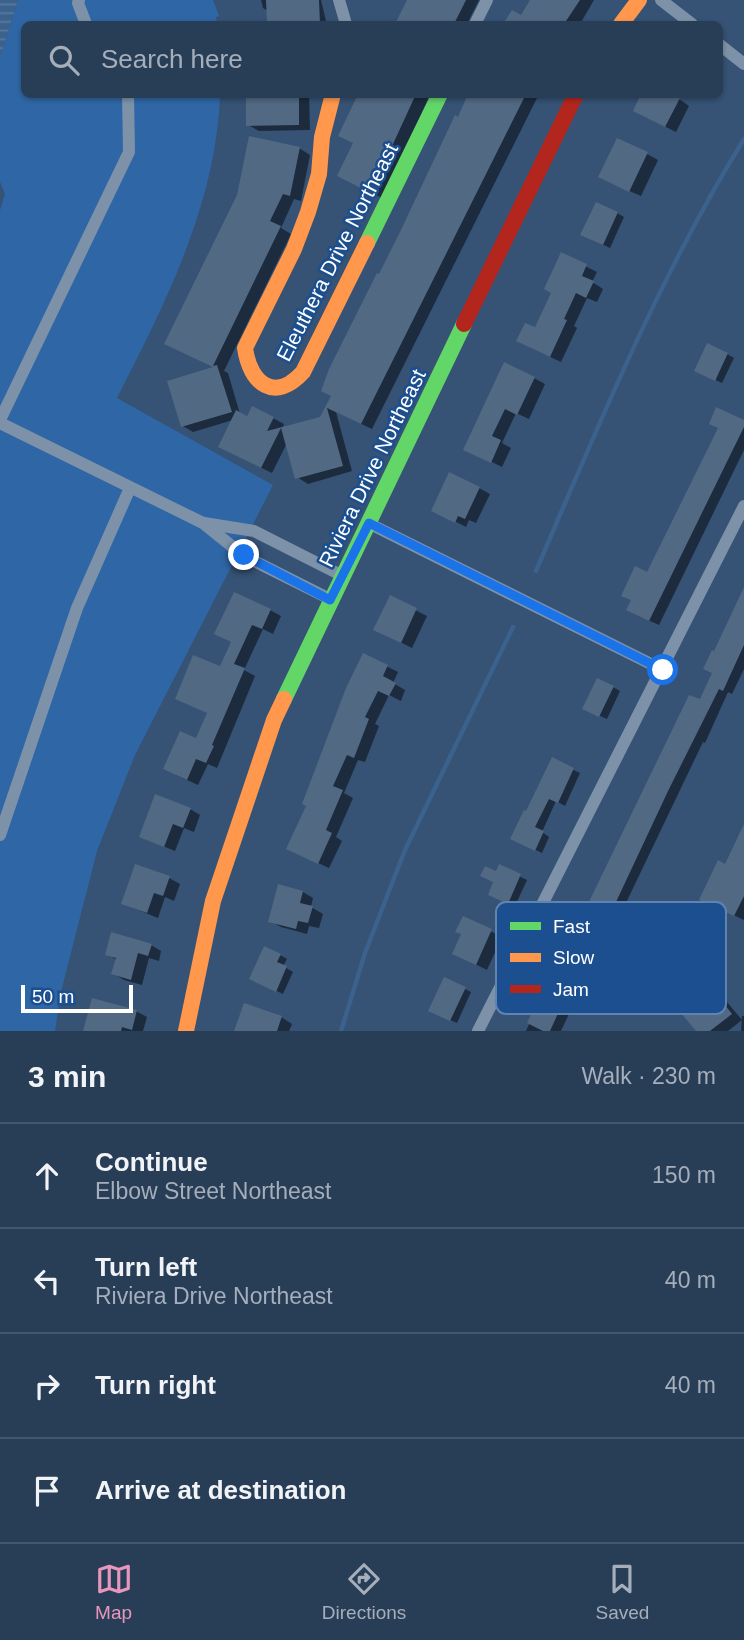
<!DOCTYPE html>
<meta charset="utf-8">
<style>
body{margin:0;font-family:Helvetica,sans-serif;background:#344961;color:#f1f3f6}
.scale{position:absolute;left:21px;bottom:18px;width:112px;box-sizing:border-box;padding-left:7px;border:4px solid #fff;border-top:0;font-size:19px;line-height:24px;white-space:nowrap;color:#fff;-webkit-text-stroke:5px #1b4f8f;paint-order:stroke}
.stop{position:absolute;width:21px;height:21px;margin:-16px;border:5px solid #1a73e8;border-radius:50%;background:#fff}
.stop.end{background:#1a73e8;border-color:#fff;box-shadow:0 2px 7px #0008}
.list{margin:0;padding:0;list-style:none}
h2{display:flex;justify-content:space-between;align-items:center;height:91px;margin:0;padding:0 28px;font-size:30px}
h2 small{font-size:23px;font-weight:400;color:#a5aeba}
.list li{display:grid;grid-template-columns:46px 1fr auto;gap:21px;align-items:center;box-sizing:border-box;height:105px;padding:0 28px;border-top:2px solid #44576d}
.list b{display:block;font-size:26px;white-space:nowrap}
.list p{margin:0;font-size:23px;white-space:nowrap;color:#a5aeba}
.list em{font-size:23px;font-style:normal;color:#a5aeba}
.icon{flex:none;width:38px;height:38px;fill:none;stroke:currentColor;stroke-width:2;stroke-linecap:round;stroke-linejoin:round}
.map{position:relative;flex:none;width:744px;height:1031px;overflow:hidden}
.search{position:absolute;background:#283e57;box-shadow:0 2px 5px #0004;left:21px;right:21px;top:21px;height:77px;display:flex;align-items:center;gap:18px;box-sizing:border-box;padding:0 24px;border-radius:10px;color:#a5aeba;font-size:26px}
.sheet{height:511px;background:#283e57}
nav{display:flex;justify-content:space-around;align-items:center;box-sizing:border-box;height:98px;border-top:2px solid #44576d;background:#283e57;font-size:19px;color:#a5aeba}
nav a{display:grid;justify-items:center;gap:4px}
nav .on{color:#e797bd}
.map>svg:first-child{display:block}
</style>
<div class="map">
<svg width="744" height="1031" viewBox="0 0 744 1031">
<defs>
<pattern id="water-rules" width="6" height="5" patternUnits="userSpaceOnUse" patternTransform="scale(1.75)"><rect width="6" height="5" fill="#3b618d"/><path d="M0 2.5h6" fill="none" stroke="#58799e"/></pattern>
</defs>
<rect width="100%" height="100%" fill="#365274"/>
<!-- grass -->
<path fill="#2f66a5" d="M18 0H213L219 16 216 17 217 24H24V94L220 95C216 204 166 302 117 398L273 485 135 755 97 851 61 992 55 1031H0V210L5 194 0 182V58Z"/>
<!-- water -->
<path fill="url(#water-rules)" d="M0 0H18L0 58Z"/>
<!-- shadow -->
<path fill="#0007" d="M261 0H321L326 21 330 24H269L268 11 263 8Z
M409 0H479L467 24H397Z
M533 0H594L580 24H505L512 12 521 17Z
M247 94H309L310 130 259 131 248 125Z
M360 94H430L384 199 350 182Z
M470 94H539L372 429 336 412 352 471 308 484 297 477 287 443 272 473 231 453 233 420 193 432 183 426 216 367 177 349 299 148 310 155 301 201 294 199 281 228 291 234 224 371 228 373 240 414 248 418H273L284 424 282 429 322 418 380 277Z
M679 99 689 106 676 132 646 117Z
M647 154 658 160 641 196 611 183Z
M617 213 624 217 610 248 589 238Z
M561 254 597 272 592 282 603 289 597 302 587 298 574 326 577 328 561 362 529 347 553 293Z
M727 354 734 358 722 383 703 374Z
M534 378 545 384 529 419 516 413 502 443 511 448 502 467 465 449Z
M744 422V450L659 625 637 615 648 574Z
M479 488 490 494 476 523 469 520 466 527 441 514Z
M744 594V669L732 694 728 692 705 743 703 742 625 905 601 958 604 960 588 994 580 990 561 1031H526L567 941 571 943 700 702 714 673 715 653Z
M391 598 427 616 412 648 386 635Z
M270 610 281 616 273 634 263 629 244 670 255 676 217 768 208 764 198 785 176 775 197 741 209 714 221 668 232 642 227 640Z
M364 655 398 672 393 683 405 690 401 701 389 695 375 724 379 726 365 762 358 760 344 793 353 798 336 837 342 841 329 868 298 854 308 806Z
M613 687 620 691 607 719 591 712Z
M552 760 580 773 565 806 556 801 542 832 549 837 542 853 519 842 527 814Z
M190 809 200 815 194 832 184 828 175 851 141 837Z
M744 828V920L712 905 726 866Z
M500 867 527 880 515 906 497 898V873Z
M169 878 180 884 174 901 165 897 158 918 123 904Z
M279 886 303 892 313 898 311 907 323 914 319 928 309 926 307 934 281 927 270 921Z
M464 918 502 937 487 970 465 959Z
M151 945 161 951 159 961 149 958 142 985 124 980 113 973 117 960 107 954Z
M280 955 287 959 283 966 293 972 283 994 258 982Z
M702 978 712 984 742 1020 728 1031H698Z
M465 989 471 992 457 1023 437 1014Z
M136 1011 147 1017 143 1031H88Z
M742 1016H744V1031H741Z
M281 1017 292 1024 289 1031H236Z"/>
<g fill="none" stroke-linecap="round" stroke-linejoin="round">
<!-- stream -->
<path stroke="#3b618d" stroke-width="4.5" d="M536 571C599 424 660 275 744 139
M341 1031 365 953 405 850 513 627"/>
</g>
<!-- building -->
<path fill="#526984" d="M266 0H319L320 24H267Z
M407 0H466L454 24H395Z
M530 0H580L564 24H503L512 10 521 15Z
M246 94H299V125L246 126Z
M358 94H416L382 168 385 169 373 194 337 176 353 143 338 136Z
M468 94H526L361 424 327 408 343 466 295 479 281 428 261 468 218 447 236 410 247 416 252 406 274 417 267 431 320 417 331 396 321 391 329 369 377 273 379 274 400 232 455 115 458 117Z
M641 94H673L680 98 665 127 633 111Z
M249 136 300 147 290 196 283 194 270 221 281 226 213 366 217 365 232 412 181 427 167 381 213 367 164 344 237 195Z
M617 138 648 152 629 192 598 177Z
M596 202 618 212 603 245 580 235Z
M561 252 587 264 582 276 594 281 586 298 576 293 564 319 567 320 550 357 516 341 525 323 535 327 551 293 544 289Z
M707 343 728 353 715 381 694 371Z
M504 362 535 377 517 415 505 409 492 436 501 440 491 463 463 450Z
M716 407 744 420V427L649 621 626 610 631 600 621 596 635 566 647 572 718 428 709 424Z
M449 472 480 487 465 519 458 516 455 523 431 511Z
M744 587V645L723 691 719 689 669 789 593 951 596 953 579 991 570 987 550 1031H543L527 1023 566 939 570 941 689 695 700 699 712 673 703 669 712 650 714 651Z
M234 592 271 609 262 629 252 625 234 664 245 668 212 745 214 746 206 763 196 759 187 780 163 769 180 731 196 738 207 713 175 699 193 655 220 666 231 642 214 634Z
M390 595 417 608 401 643 373 630Z
M363 653 388 665 383 676 396 683 389 696 378 691 365 717 369 719 354 758 347 755 333 786 343 790 326 830 332 833 318 864 286 849 306 806 302 804 346 688Z
M597 678 614 686 599 717 582 709Z
M552 757 574 768 558 803 549 799 535 827 544 831 535 851 510 839 524 810 526 811Z
M155 794 191 808 183 828 173 824 164 847 139 837Z
M744 824V896L734 916 699 900 718 860 725 864Z
M135 864 170 876 163 896 154 893 147 913 121 904Z
M499 864 521 874 508 904 488 895 493 882 480 876 485 866 496 871Z
M278 884 303 891 300 903 313 906 308 923 298 921 296 929 268 922Z
M463 916 492 929 476 965 452 954 461 934 455 932Z
M111 932 152 944 148 956 138 953 131 980 111 974 116 958 105 955Z
M264 946 281 954 277 962 287 966 276 992 249 979Z
M702 976 732 1014 710 1031H696L671 1001Z
M444 977 466 987 450 1021 428 1011Z
M92 998 137 1010 132 1030 122 1027 121 1031H83Z
M244 1003 282 1016 277 1031H234Z"/>
<g fill="none" stroke-linecap="round" stroke-linejoin="round">
<!-- street -->
<path stroke="#7d92a8" stroke-width="12" d="M79 0 78 3 86 24
M339 0 346 24
M661 0 692 24
M475 24 487 0
M720 45 744 64
M0 420 129 152 128 94
M0 423 203 523 244 556 330 599
M204 523 254 531 343 576
M368 523 663 670
M0 835 77 608 130 488
M478 1031 744 506"/>
<!-- fast -->
<path stroke="#63d668" stroke-width="16" d="M367 243 440 94
M284 699 464 324"/>
<!-- slow -->
<path stroke="#ff974d" stroke-width="16" d="M621 24 639 0
M333 94 322 137 319 174 308 212 294 249 245 348C250 384 275 403 303 372L367 243
M186 1031 213 901 274 720 284 699"/>
<!-- jam -->
<path stroke="#b3261e" stroke-width="16" d="M464 324 576 94"/>
</g>
<g fill="none" stroke-linecap="round" stroke-linejoin="round">
<!-- route -->
<path stroke="#1a73e8" stroke-width="9" d="M244 555 330 600 369 523 663 670"/>
</g>
<g text-anchor="middle" dominant-baseline="central" stroke-width="5" stroke-linejoin="round" paint-order="stroke">
<!-- street labels -->
<g font-size="21" fill="#fff" stroke="#1b4f8f">
<text transform="translate(337 252) rotate(-63)">Eleuthera Drive Northeast</text>
<text transform="translate(372 468) rotate(-64)">Riviera Drive Northeast</text>
</g>
</g>
<!-- legend -->
<rect x="496" y="902" width="230" height="112" rx="10" fill="#1b4f8f" stroke="#5f84b1" stroke-width="2"/>
<rect x="510" y="922" width="31" height="8" fill="#63d668"/>
<rect x="510" y="953" width="31" height="9" fill="#ff974d"/>
<rect x="510" y="985" width="31" height="8" fill="#b3261e"/>
<g font-size="19" fill="#fff">
<text x="553" y="933">Fast</text>
<text x="553" y="964">Slow</text>
<text x="553" y="996">Jam</text>
</g>
</svg>
<div class="scale">50 m</div>
<div class="stop" style="left:663px;top:670px"></div>
<div class="stop end" style="left:244px;top:555px"></div>
<div class="search"><svg class="icon" aria-label="search" viewBox="0 0 24 24"><circle cx="10" cy="10" r="6"/><path d="M15 15l6 6"/></svg>Search here</div>
</div>
<section class="sheet">
<h2>3 min<small>Walk · 230 m</small></h2>
<ul class="list">
<li><svg class="icon" aria-label="ahead" viewBox="0 0 24 24"><path d="M12 20V5M6 11l6-6 6 6"/></svg><div><b>Continue</b><p>Elbow Street Northeast</p></div><em>150 m</em></li>
<li><svg class="icon" aria-label="left" viewBox="0 0 24 24"><path d="M17 20v-9H6M10 6l-5 5 5 5"/></svg><div><b>Turn left</b><p>Riviera Drive Northeast</p></div><em>40 m</em></li>
<li><svg class="icon" aria-label="right" viewBox="0 0 24 24"><path d="M7 20v-9h11M14 6l5 5-5 5"/></svg><div><b>Turn right</b></div><em>40 m</em></li>
<li><svg class="icon" aria-label="arrive" viewBox="0 0 24 24"><path d="M6 21V4h12l-3 4 3 4H6"/></svg><div><b>Arrive at destination</b></div></li>
</ul>
</section>
<nav>
<a class="on"><svg class="icon" aria-label="map" viewBox="0 0 24 24"><path d="M3 6l6-2 6 2 6-2v14l-6 2-6-2-6 2zM9 4v14M15 6v14"/></svg>Map</a>
<a><svg class="icon" aria-label="directions" viewBox="0 0 24 24"><path d="M12 3l9 9-9 9-9-9zM9 14v-3h6M13 9l2 2-2 2"/></svg>Directions</a>
<a><svg class="icon" aria-label="saved" viewBox="0 0 24 24"><path d="M7 4h10v16l-5-4-5 4z"/></svg>Saved</a>
</nav>
